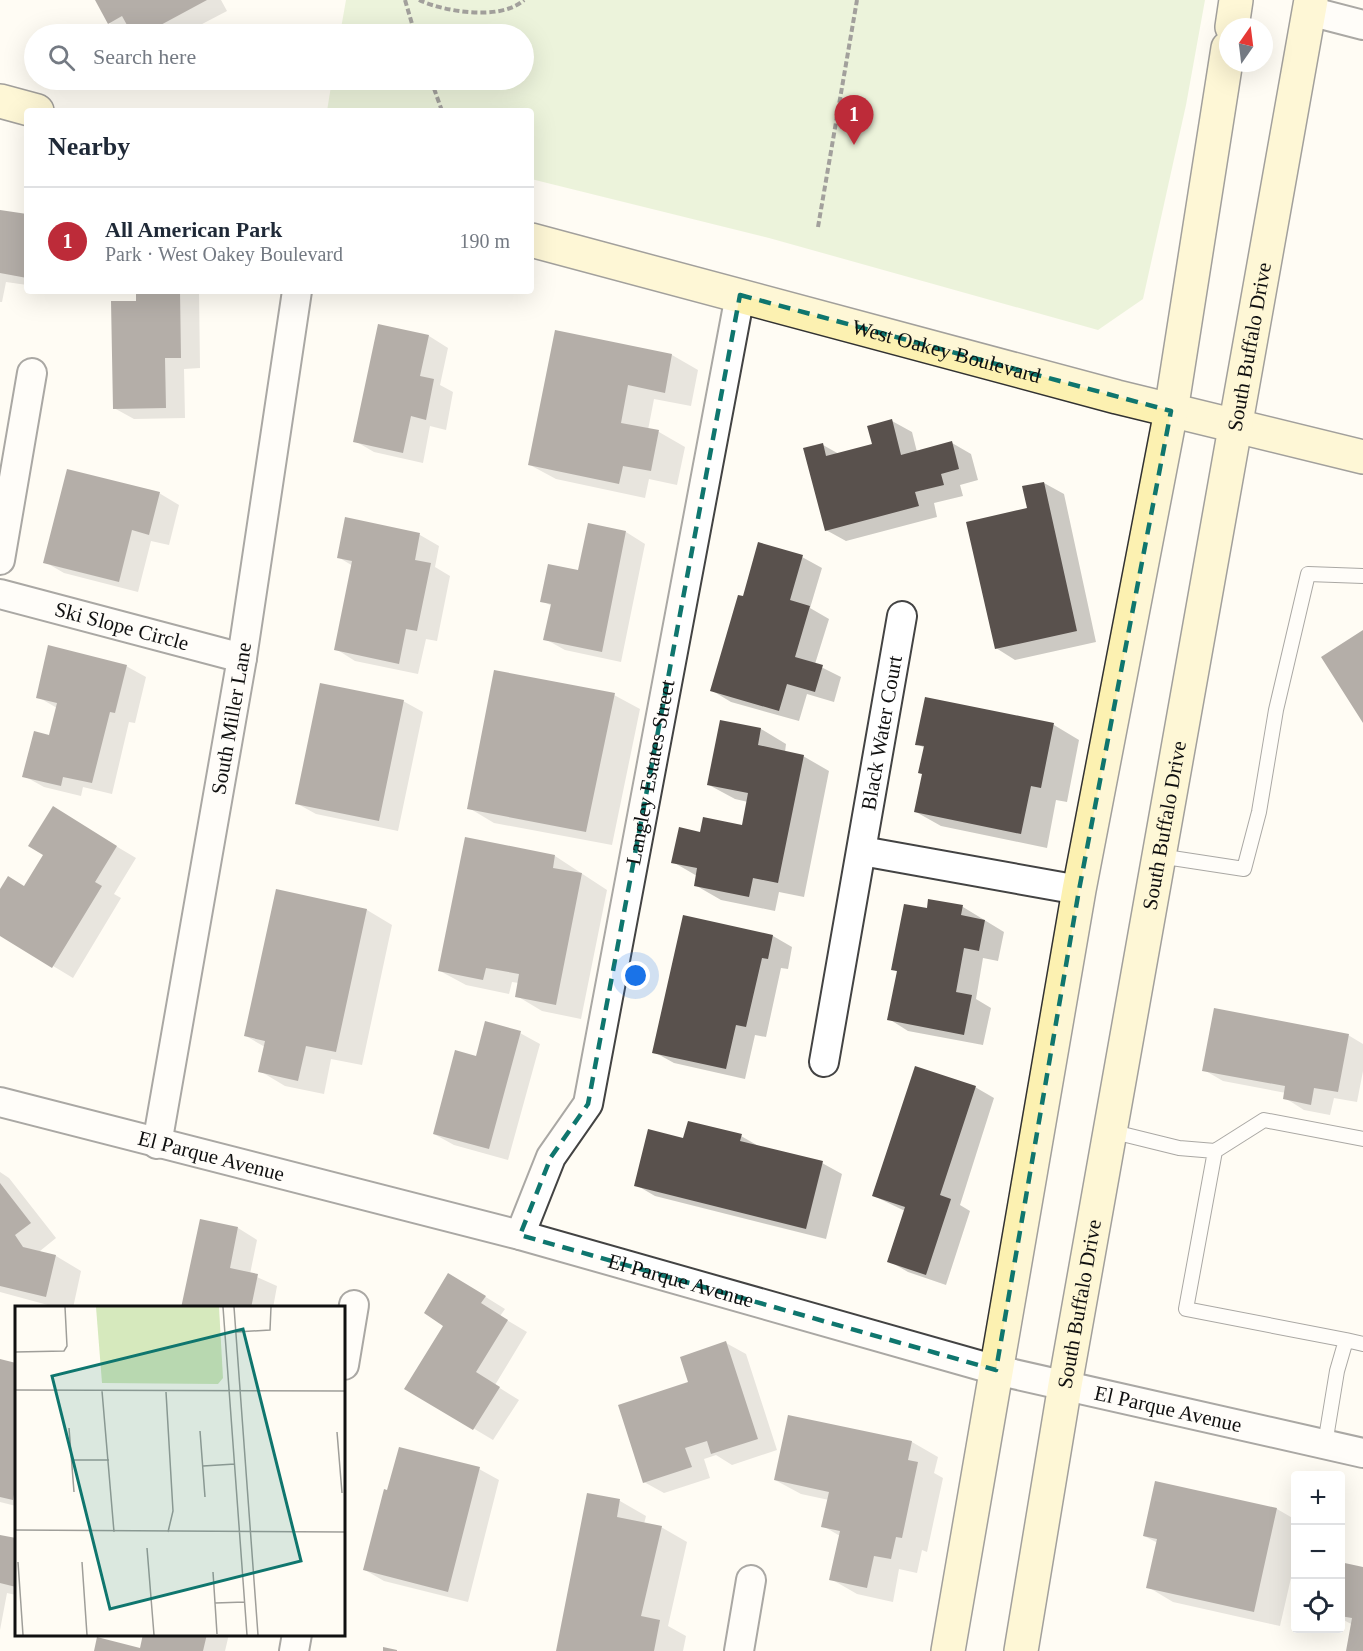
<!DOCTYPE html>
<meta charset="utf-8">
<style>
body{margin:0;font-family:Georgia,serif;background:#f2f2f3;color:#1f2937}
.controls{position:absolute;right:18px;bottom:18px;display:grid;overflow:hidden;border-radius:6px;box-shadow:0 6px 24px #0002}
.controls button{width:54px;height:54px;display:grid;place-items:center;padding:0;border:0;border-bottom:2px solid #e0e1e3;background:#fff;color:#1f2937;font:30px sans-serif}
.compass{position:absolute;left:1219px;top:18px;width:54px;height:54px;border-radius:50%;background:#fff;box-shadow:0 6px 24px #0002;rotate:14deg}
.you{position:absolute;left:636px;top:976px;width:21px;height:21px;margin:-15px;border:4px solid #fff;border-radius:50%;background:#1a73e8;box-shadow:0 0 0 9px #1a73e833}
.badge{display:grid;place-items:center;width:39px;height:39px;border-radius:50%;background:#bd2b39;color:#fff;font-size:20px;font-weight:700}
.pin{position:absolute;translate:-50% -50px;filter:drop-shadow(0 2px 3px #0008)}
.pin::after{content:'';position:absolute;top:32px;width:21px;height:18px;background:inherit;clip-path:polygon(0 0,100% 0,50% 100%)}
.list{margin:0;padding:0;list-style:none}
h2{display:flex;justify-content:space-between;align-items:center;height:78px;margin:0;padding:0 24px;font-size:26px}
h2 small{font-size:20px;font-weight:400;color:#747a83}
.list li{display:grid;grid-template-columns:39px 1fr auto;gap:18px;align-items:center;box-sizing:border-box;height:108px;padding:0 24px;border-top:2px solid #e0e1e3}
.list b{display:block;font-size:22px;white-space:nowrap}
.list p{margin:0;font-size:20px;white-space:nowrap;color:#747a83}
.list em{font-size:20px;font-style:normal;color:#747a83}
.icon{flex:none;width:33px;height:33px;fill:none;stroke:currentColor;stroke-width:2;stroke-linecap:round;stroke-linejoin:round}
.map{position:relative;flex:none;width:1363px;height:1651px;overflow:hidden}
.search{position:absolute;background:#fff;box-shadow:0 6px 24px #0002;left:24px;top:24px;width:510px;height:66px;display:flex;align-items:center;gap:15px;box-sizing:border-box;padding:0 21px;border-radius:33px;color:#747a83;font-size:22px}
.panel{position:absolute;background:#fff;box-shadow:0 6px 24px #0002;left:24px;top:108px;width:510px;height:186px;border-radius:6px}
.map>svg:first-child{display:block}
</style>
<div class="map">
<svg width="1363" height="1651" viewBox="0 0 1363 1651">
<rect width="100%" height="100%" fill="#fffcf4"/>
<!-- green -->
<path fill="#d6e9bd" d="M346 0H1205L1186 105 1143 299 1098 330 769 238 531 179V111H327L332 80H524V34H340Z"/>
<!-- shadow -->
<path fill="#0003" d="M97 0H221L227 11 183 34H134L109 23Z
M0 211 27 215V285L6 282 2 302H0Z
M67 291H89L88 294Z
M137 291H199L200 368 184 369 185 418 134 419 114 408 137 303Z
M379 325 429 336 448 348 440 385 453 392 446 430 430 426 423 463 374 452 355 441Z
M556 332 672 355 698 370 691 406 654 399 648 430 659 432 685 447 677 485 649 479 645 498 556 479 530 465Z
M892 421 912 432 917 452 952 443 971 454 978 480 960 485 963 496 934 503 937 517 846 541 826 530 823 445 839 454 874 445Z
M1044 483 1064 494 1096 642 1015 660 996 648 1029 510Z
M159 493 179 505 169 545 151 541 138 592 64 573 45 562Z
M346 519 420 535 439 546 435 567 450 576 437 641 426 639 418 674 355 661 336 649 353 566 338 557Z
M626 532 645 544 621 662 565 650 545 639 552 606 542 601Z
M802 557 822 568 810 608 829 619 815 664 841 677 834 702 807 694 799 721 731 702 711 690 744 598Z
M126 666 146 677 135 723 129 722 112 794 83 787 81 796 44 787 24 776 50 737 57 708 38 697Z
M614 695 640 709 612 845 494 823 469 808Z
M403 701 423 712 398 831 316 814 296 803Z
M1054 725 1079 740 1067 802 1056 800 1047 848 941 826 916 812 924 774 925 748 917 744Z
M761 729 786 744 785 752 803 756 829 771 804 897 779 892 775 911 721 900 695 885 697 876 673 862 701 834 743 826 748 802 735 799 709 785Z
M72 820 136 858 114 894 121 898 73 978 0 934V892L25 888Z
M555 856 607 890 581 1019 542 1011 517 996 519 983 512 982 509 994 466 985 440 971Z
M277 891 367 910 392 925 362 1065 331 1059 324 1094 285 1086 260 1071 265 1047 246 1036Z
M930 901 963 907 1004 932 998 961 983 958 976 999 991 1008 983 1045 908 1031 889 1019 898 972 893 969 928 910Z
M684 917 773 936 792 947 788 969 781 968 766 1037 755 1035 745 1079 674 1063 654 1052Z
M520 1033 540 1044 508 1160 454 1145 434 1134Z
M1348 1035 1363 1044V1071L1357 1102 1334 1098 1330 1115 1304 1110 1285 1098 1286 1093 1223 1081 1204 1070Z
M975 1087 994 1098 960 1205 970 1211 946 1285 908 1272 889 1261 905 1211 874 1196Z
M741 1136 762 1148 822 1163 842 1174 826 1239 655 1196 636 1185 685 1140Z
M0 1172 9 1178 56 1238 40 1251 41 1253 56 1256 81 1271 73 1308H59L0 1292Z
M238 1228 257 1240 250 1274 277 1286 273 1308H183Z
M468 1286 505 1309 500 1316 527 1332 495 1385 519 1400 493 1440 406 1388Z
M726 1343 746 1354 777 1450 732 1465 716 1455 704 1459 710 1478 664 1493 644 1482 690 1383Z
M0 1361 16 1365V1506L0 1502Z
M789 1416 912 1442 938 1457 934 1473 943 1478 927 1552 922 1550 917 1573 899 1569 893 1602 857 1594 831 1579 840 1536 823 1526 829 1500 801 1494 775 1480Z
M479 1469 499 1480 468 1602 384 1581 365 1570Z
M1157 1482 1277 1509 1296 1520V1556L1280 1626 1173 1602 1148 1587 1158 1543 1144 1536Z
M589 1494 620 1501 646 1516 644 1524 661 1527 687 1542 668 1626 686 1636 683 1651H557Z
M0 1536 16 1540V1595L7 1593 0 1630Z
M1363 1568V1651H1348L1353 1625 1340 1618V1569Z
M144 1634H229L225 1651H95L141 1649Z"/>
<!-- building -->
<path fill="#59514d" d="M95 0H207L144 34H132L122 16 108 24Z
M0 210 27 214V278L0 273Z
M136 291H180L181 358H165L166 408 113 409 111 301H136Z
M378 324 429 335 420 376 434 379 426 420 411 416 403 453 353 442Z
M555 330 672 354 665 393 628 385 621 423 659 430 651 471 623 466 619 484 528 465Z
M892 419 901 455 952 441 959 469 941 474 944 485 915 492 919 506 825 531 803 448 823 443 826 456 872 444 867 426Z
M67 469 160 492 149 535 132 530 119 582 43 563Z
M1044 482 1077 631 995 649 966 522 1027 508 1022 486Z
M345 517 420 533 415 560 431 563 417 631 406 629 399 664 334 650 352 561 337 558Z
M588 523 626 531 602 652 543 640 551 604 540 602 548 564 578 570Z
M758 542 803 555 790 600 810 606 795 657 823 665 815 692 787 684 779 711 710 691 738 595 743 596Z
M1363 630V723L1321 657Z
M48 645 127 665 115 713 110 712 92 783 63 777 61 786 22 777 34 731 49 735 57 703 36 698Z
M494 670 615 693 586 832 467 809Z
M320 683 404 700 379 821 295 804Z
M925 697 1054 723 1041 788 1031 786 1021 834 914 812 922 774 918 773 924 746 915 745Z
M720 720 761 728 758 745 804 755 778 883 753 878 749 897 694 886 697 868 671 863 679 827 700 832 703 817 742 825 748 793 707 785Z
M53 806 117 846 95 882 102 886 52 968 0 936V889L8 876 24 886 43 855 28 846Z
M465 837 555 855 553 868 582 873 556 1005 515 997 519 974 486 968 483 980 438 971Z
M276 889 367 909 336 1052 306 1046 298 1081 258 1072 265 1041 244 1036Z
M928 899 963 905 961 915 985 920 979 951 964 948 956 992 972 995 964 1035 887 1020 897 971 891 970 904 904 927 908Z
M683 915 773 935 768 959 762 958 746 1027 736 1025 726 1069 652 1053Z
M1214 1008 1349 1034 1338 1092 1314 1088 1311 1105 1283 1099 1285 1086 1202 1071Z
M485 1021 521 1031 489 1149 433 1134 455 1050 476 1056Z
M915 1066 976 1086 940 1195 951 1199 926 1275 887 1262 905 1207 872 1196Z
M688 1121 742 1134 740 1141 823 1161 806 1229 634 1186 648 1129 683 1138Z
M0 1183 31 1223 15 1235 23 1247 56 1255 46 1297 0 1286Z
M200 1219 238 1227 230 1268 258 1274 251 1308H181Z
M448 1273 486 1296 481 1303 508 1320 476 1372 500 1387 473 1430 404 1389 443 1326 424 1313Z
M726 1341 758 1439 711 1454 707 1441 685 1448 692 1467 643 1483 618 1405 688 1382 680 1357Z
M0 1359 16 1363V1483L13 1500 0 1497Z
M788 1415 912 1441 908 1460 918 1462 902 1538 896 1537 891 1559 874 1556 867 1588 829 1580 840 1531 821 1527 829 1492 774 1480Z
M399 1447 480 1467 448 1592 363 1570 384 1489 387 1490Z
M1155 1481 1277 1508 1254 1612 1146 1588 1157 1539 1143 1536Z
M587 1493 620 1499 617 1517 662 1526 641 1616 660 1620 654 1651H556Z
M0 1535 16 1538V1587L0 1583Z
M1340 1562 1363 1567V1651H1346L1352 1618 1340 1616Z
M143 1634H207L203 1651H94L97 1637 140 1648Z
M383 1647 397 1650V1651H383Z"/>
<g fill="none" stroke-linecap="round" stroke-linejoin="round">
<defs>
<path id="service" d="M1159 856 1244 869 1259 812 1276 710 1308 574 1363 576
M1110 1131 1179 1148 1215 1151 1264 1120 1363 1139
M1215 1151 1186 1309 1346 1340
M1325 1444 1337 1371 1346 1340 1363 1344"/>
<g id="minor">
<path d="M1309 11 1363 25"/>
<path d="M0 560 32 373"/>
<path id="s1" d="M0 594 242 658"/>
<path d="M862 851 1079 890"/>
<path id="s2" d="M824 1062 902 616"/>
<path id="s3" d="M0 1102 520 1235 996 1370 1363 1453"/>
<path id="s4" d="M157 1144 242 658 297 291"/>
<path id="s5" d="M520 1235 551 1157 588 1104 740 295"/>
<path d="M344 1365 354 1305"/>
<path d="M294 1651 297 1634"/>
<path d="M739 1651 751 1580"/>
</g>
<g id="secondary">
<path d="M1232 27 1236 0"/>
<path d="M0 101 37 111"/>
<path id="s6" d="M531 240 1117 397 1363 457"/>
<path d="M948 1651 1079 890 1171 411 1228 48"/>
<path id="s7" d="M1021 1651 1065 1385 1311 0"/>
</g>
</defs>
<!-- service casing -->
<use href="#service" stroke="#434343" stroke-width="16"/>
<!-- minor casing -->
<use href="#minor" stroke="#434343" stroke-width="32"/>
<!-- secondary casing -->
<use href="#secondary" stroke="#323232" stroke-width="36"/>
<!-- path -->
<path stroke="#323232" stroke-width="4" stroke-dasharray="6 3" stroke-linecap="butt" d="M405 0 415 34
M419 0C445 12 501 21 524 0
M431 80 442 111
M818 227 857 0"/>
<!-- service -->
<use href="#service" stroke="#fff" stroke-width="14"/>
<!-- minor -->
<use href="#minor" stroke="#fff" stroke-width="28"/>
<!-- secondary -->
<use href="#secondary" stroke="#fcf1b1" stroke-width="33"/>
</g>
<!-- marked area -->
<path d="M0 0H1363V1651H0ZM740 295 1171 411 1079 890 996 1370 520 1235 551 1157 588 1104Z" fill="#fffcf4" fill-opacity=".55" fill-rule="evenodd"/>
<path fill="none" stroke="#0f766e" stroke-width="4.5" stroke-dasharray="12 8" stroke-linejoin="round" d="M740 295 1171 411 1079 890 996 1370 520 1235 551 1157 588 1104Z"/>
<g text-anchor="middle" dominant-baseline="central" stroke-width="6" stroke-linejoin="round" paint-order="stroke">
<!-- street labels -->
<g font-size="21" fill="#101010" stroke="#fff">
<text stroke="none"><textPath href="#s7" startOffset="1324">South Buffalo Drive</textPath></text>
<text stroke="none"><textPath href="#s6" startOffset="430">West Oakey Boulevard</textPath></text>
<text stroke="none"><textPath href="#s1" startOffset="126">Ski Slope Circle</textPath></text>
<text stroke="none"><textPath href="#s4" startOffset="432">South Miller Lane</textPath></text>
<text stroke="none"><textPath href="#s2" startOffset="334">Black Water Court</textPath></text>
<text stroke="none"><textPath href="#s5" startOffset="486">Langley Estates Street</textPath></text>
<text stroke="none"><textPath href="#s7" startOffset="838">South Buffalo Drive</textPath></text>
<text stroke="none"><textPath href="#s3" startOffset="218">El Parque Avenue</textPath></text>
<text stroke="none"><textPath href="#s3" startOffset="704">El Parque Avenue</textPath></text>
<text stroke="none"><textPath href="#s7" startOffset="352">South Buffalo Drive</textPath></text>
<text stroke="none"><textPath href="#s3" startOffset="1208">El Parque Avenue</textPath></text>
</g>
</g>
<!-- overview -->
<g transform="translate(15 1306)">
<rect width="330" height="330" fill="#fffcf4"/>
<path d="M81 1H204L208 72 203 78 87 77Z" fill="#d6e9bd"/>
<path fill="none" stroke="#9f9e99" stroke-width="1.5" d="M208 1 232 329M219 1 243 329M221 26 255 24 256 1M0 46 49 45 52 40 50 1M0 84 330 85M87 85 99 226M151 86 158 205 153 226M54 122 59 186M185 125 190 191M322 126 327 187M57 154H94M188 160 220 158M0 224 330 226M132 242 139 329M3 256 8 329M67 256 72 329M198 266 202 328M200 297 230 296"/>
<path fill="#0f766e" fill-opacity="0.15" stroke="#0f766e" stroke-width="3" d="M228 23 286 255 95 303 37 70Z"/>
<rect width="330" height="330" fill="none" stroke="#101010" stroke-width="3"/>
</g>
</svg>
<div class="controls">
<button>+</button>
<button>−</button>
<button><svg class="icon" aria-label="locate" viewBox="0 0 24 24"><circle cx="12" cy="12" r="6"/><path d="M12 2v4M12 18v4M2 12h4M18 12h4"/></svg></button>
</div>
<svg class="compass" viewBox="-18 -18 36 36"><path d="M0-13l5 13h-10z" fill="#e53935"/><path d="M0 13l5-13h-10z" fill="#747a83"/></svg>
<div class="you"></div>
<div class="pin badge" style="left:854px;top:145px">1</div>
<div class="search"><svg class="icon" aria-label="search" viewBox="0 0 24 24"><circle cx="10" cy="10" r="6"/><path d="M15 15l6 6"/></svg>Search here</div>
<section class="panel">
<h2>Nearby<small></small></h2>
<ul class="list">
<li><span class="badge">1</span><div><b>All American Park</b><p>Park · West Oakey Boulevard</p></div><em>190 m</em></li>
</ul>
</section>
</div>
